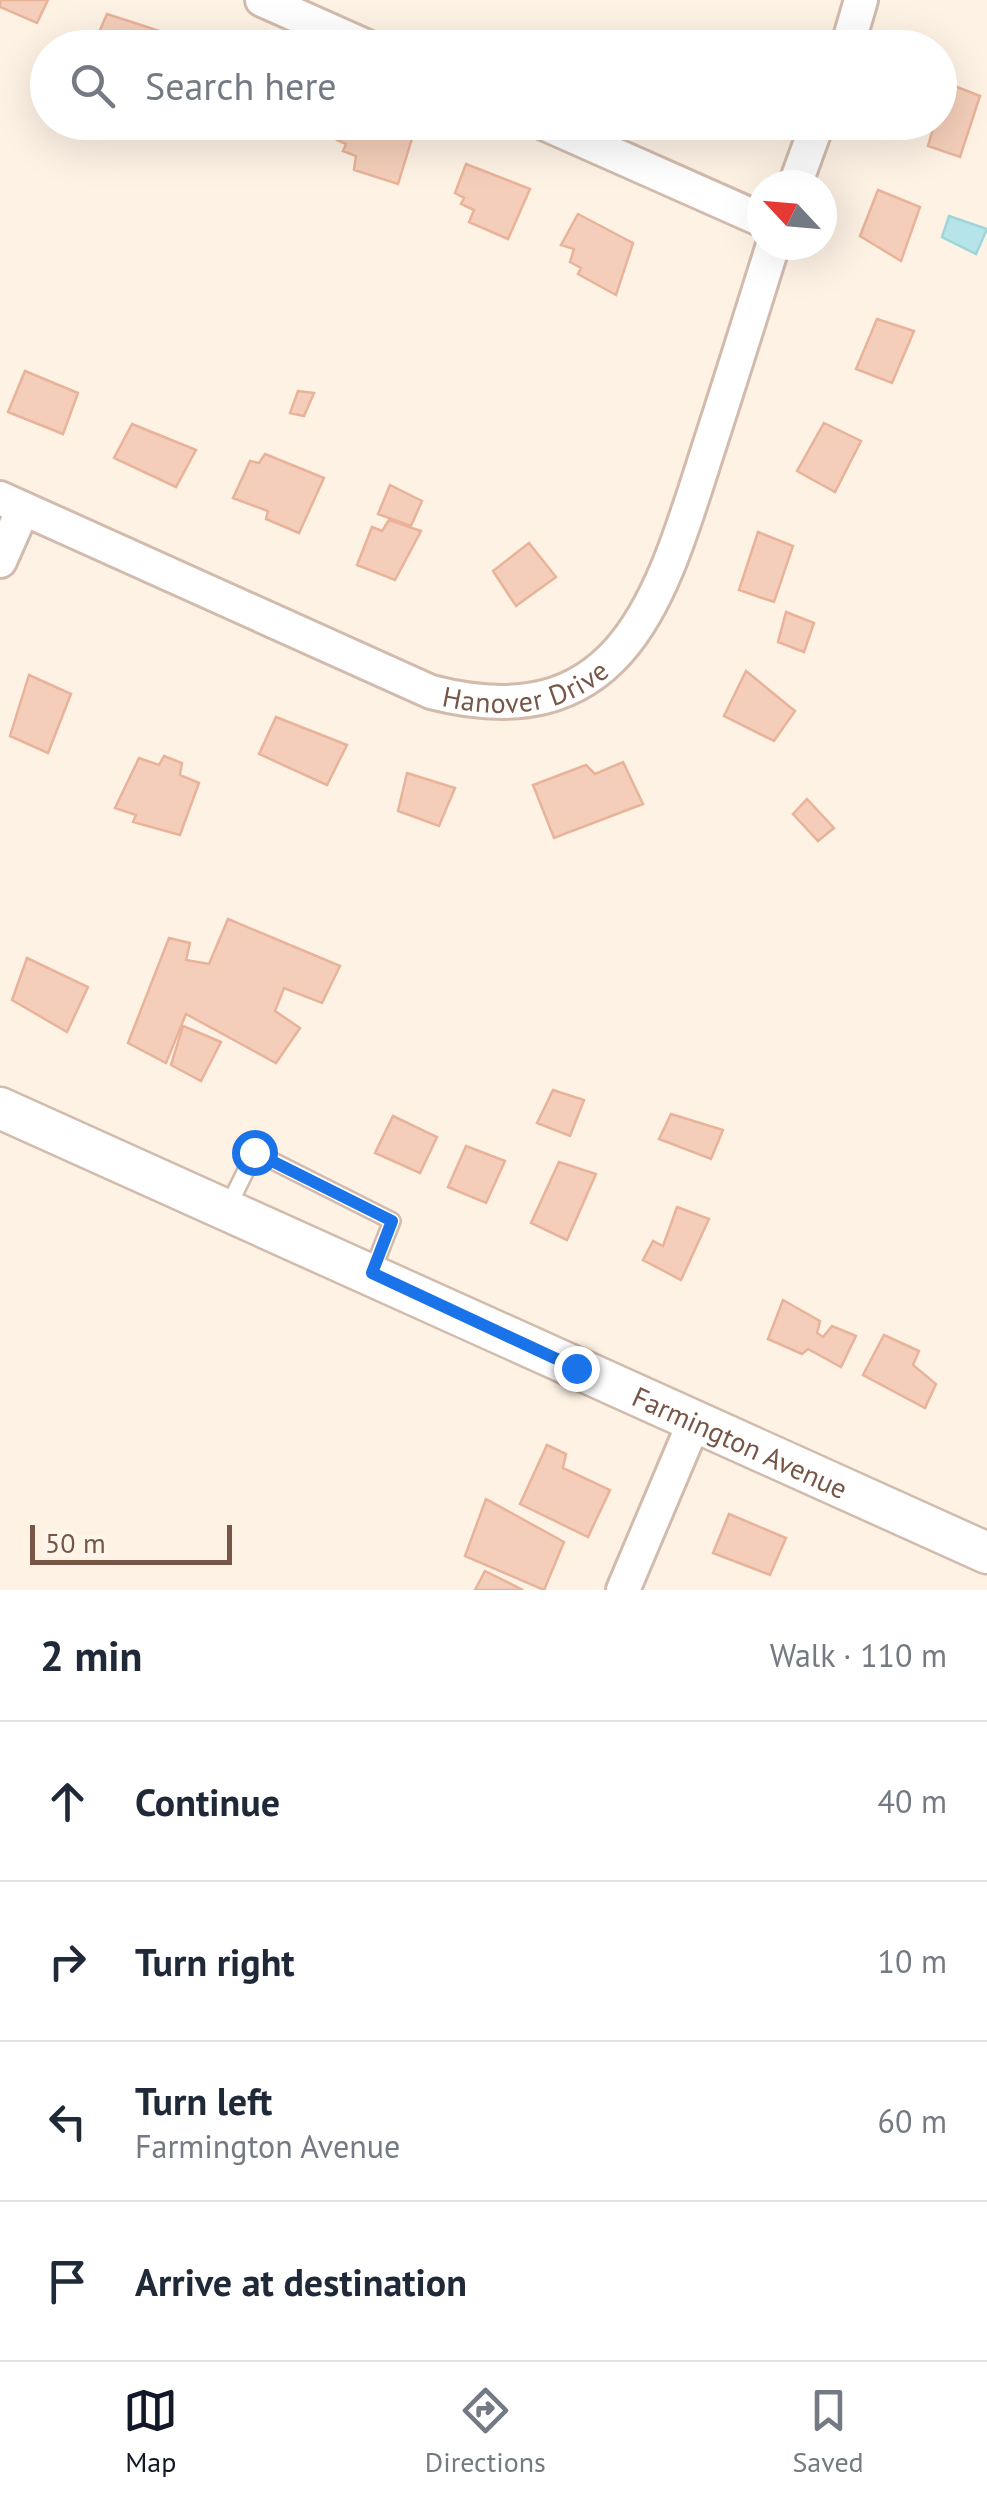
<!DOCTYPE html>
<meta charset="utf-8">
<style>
body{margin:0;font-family:"PT Sans",sans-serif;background:#f2f2f3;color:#1f2937}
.compass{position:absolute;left:747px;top:170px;width:90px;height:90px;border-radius:50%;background:#fff;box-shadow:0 10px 40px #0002;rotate:296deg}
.scale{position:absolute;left:30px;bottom:25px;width:202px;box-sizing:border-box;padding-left:10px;border:5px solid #775648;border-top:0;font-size:28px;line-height:35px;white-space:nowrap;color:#775648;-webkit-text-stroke:8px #fff6eb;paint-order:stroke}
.stop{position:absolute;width:30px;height:30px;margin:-22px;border:8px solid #1a73e8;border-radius:50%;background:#fff}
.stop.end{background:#1a73e8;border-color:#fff;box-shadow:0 2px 10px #0008}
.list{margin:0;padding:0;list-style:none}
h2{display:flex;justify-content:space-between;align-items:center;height:130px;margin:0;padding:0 40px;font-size:42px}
h2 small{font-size:32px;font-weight:400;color:#747a83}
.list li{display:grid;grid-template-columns:65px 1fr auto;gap:30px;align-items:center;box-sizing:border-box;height:160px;padding:0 40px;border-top:2px solid #e0e1e3}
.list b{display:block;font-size:38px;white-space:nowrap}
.list p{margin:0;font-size:32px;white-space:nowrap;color:#747a83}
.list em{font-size:32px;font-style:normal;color:#747a83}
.icon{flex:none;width:55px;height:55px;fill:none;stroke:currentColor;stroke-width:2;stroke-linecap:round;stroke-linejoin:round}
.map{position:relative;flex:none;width:987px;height:1590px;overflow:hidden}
.search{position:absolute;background:#fff;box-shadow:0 10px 40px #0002;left:30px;right:30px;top:30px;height:110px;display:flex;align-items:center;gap:25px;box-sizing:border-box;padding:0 35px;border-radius:55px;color:#747a83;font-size:38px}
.sheet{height:770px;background:#fff}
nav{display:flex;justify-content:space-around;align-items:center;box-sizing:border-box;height:140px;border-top:2px solid #e0e1e3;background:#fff;font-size:28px;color:#747a83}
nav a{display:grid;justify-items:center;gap:5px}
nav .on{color:#111827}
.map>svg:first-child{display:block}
</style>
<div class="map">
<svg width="987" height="1590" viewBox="0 0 987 1590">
<rect width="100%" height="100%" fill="#fdf2e4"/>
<!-- water -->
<path fill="#b7e4e8" stroke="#9dd5db" stroke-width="2.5" d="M949 216 987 229 976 254 942 237Z"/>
<!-- building -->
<path fill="#f4ceba" stroke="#e8b399" stroke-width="2.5" d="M0 0H48L37 23 0 7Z
M107 14 178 37 174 48 93 46Z
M947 83 980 96 960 157 928 146 935 122H940Z
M236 122H278L274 133Z
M342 122H386L414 132 398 184 354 170 356 156 343 151 346 144 337 140Z
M466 164 530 189 508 239 469 222 474 210 461 204 464 198 455 193Z
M878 190 920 207 901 261 860 236Z
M578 214 633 243 616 295 578 274 581 268 570 262 574 249 561 245Z
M877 319 914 331 892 383 856 369Z
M25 371 78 393 63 434 8 412Z
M298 391 314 393 304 416 290 413Z
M824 423 861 441 835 492 797 471Z
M132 424 196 450 176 487 114 458Z
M265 454 324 478 299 533 266 519 268 511 233 498 250 461 259 463Z
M390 485 422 501 411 526 378 514Z
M389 520 421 531 395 580 357 565 372 527 382 531Z
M758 532 793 546 774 602 739 590Z
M529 543 556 577 516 606 493 571Z
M786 612 814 623 804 652 778 642Z
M746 671 795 711 774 741 724 716Z
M29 675 71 694 48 753 10 736Z
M276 717 347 745 327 785 259 754Z
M164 756 182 763 180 775 199 783 180 835 133 822 136 815 115 808 139 758 159 765Z
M623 762 643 804 554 838 533 785 586 765 595 774Z
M407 773 455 788 439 826 398 811Z
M807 799 834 828 818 841 793 814Z
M228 919 340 966 322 1003 284 988 275 1011 300 1028 276 1063 186 1014 166 1063 128 1043 169 938 190 943 186 960 209 964Z
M27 958 88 987 67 1032 12 1000Z
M183 1026 221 1042 201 1081 171 1065Z
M553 1090 584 1100 570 1136 537 1123Z
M671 1114 723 1130 711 1159 659 1139Z
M393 1116 437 1137 420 1173 375 1153Z
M466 1146 505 1161 486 1203 448 1187Z
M559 1162 596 1174 567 1240 531 1223Z
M677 1207 709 1219 681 1280 643 1260 653 1241 663 1246Z
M783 1300 820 1321 817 1333 823 1337 832 1326 856 1336 841 1367 808 1349 802 1354 768 1339Z
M884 1335 919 1351 913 1365 936 1384 925 1408 863 1375Z
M547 1445 566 1454 563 1468 610 1490 588 1537 520 1504Z
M486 1499 564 1542 544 1590 465 1556Z
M729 1514 786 1538 770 1575 713 1553Z
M485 1571 523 1590H475Z"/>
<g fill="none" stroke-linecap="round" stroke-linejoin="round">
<defs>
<path id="service" d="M227 1209 255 1152 392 1221 372 1272"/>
<g id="minor">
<path d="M262 0 370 48"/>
<path d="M847 48 861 0"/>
<path d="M541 122 762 220"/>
<path d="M795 185 818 122"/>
<path id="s1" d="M0 498 431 692C621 741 660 600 706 456 729 386 751 315 773 245"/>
<path d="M0 561 23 509"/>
<path d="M623 1590 695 1420"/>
</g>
<g id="tertiary">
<path id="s2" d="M0 1108 987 1553"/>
</g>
</defs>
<!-- service casing -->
<use href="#service" stroke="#d2bbac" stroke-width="20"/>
<!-- minor casing -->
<use href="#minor" stroke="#d2bbac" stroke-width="38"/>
<!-- tertiary casing -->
<use href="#tertiary" stroke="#d2bbac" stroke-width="45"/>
<!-- service -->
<use href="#service" stroke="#fff" stroke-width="15"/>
<!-- minor -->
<use href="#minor" stroke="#fff" stroke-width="32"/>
<!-- tertiary -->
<use href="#tertiary" stroke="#fff" stroke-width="40"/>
</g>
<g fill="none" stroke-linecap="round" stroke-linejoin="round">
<!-- route -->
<path stroke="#1a73e8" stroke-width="12" d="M254 1152 392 1221 372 1273 576 1368"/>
</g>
<g text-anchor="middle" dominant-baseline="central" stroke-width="8" stroke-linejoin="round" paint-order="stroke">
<!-- street labels -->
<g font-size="28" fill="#775648" stroke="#fff6eb">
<text stroke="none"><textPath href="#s1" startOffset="570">Hanover Drive</textPath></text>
<text stroke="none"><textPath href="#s2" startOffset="812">Farmington Avenue</textPath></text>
</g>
</g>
</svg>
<svg class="compass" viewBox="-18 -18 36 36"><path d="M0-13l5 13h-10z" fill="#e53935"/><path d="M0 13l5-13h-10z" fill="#747a83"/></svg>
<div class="scale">50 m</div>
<div class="stop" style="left:254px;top:1152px"></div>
<div class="stop end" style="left:576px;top:1368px"></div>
<div class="search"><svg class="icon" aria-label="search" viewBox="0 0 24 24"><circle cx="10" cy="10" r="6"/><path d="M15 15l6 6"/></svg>Search here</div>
</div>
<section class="sheet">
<h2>2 min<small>Walk · 110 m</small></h2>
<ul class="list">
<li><svg class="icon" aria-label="ahead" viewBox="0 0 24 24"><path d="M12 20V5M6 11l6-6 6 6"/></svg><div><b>Continue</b></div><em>40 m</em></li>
<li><svg class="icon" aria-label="right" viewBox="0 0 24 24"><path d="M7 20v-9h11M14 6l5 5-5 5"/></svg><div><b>Turn right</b></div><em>10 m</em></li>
<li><svg class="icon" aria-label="left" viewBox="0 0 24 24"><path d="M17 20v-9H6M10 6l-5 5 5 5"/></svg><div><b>Turn left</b><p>Farmington Avenue</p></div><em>60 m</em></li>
<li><svg class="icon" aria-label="arrive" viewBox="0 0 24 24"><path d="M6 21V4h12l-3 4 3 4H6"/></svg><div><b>Arrive at destination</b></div></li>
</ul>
</section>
<nav>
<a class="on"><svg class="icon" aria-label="map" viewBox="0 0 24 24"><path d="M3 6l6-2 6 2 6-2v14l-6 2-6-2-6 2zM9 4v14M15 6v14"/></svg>Map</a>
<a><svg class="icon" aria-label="directions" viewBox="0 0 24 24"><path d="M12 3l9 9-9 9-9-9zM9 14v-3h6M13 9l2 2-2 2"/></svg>Directions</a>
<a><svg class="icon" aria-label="saved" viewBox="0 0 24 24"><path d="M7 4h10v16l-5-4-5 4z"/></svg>Saved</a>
</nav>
